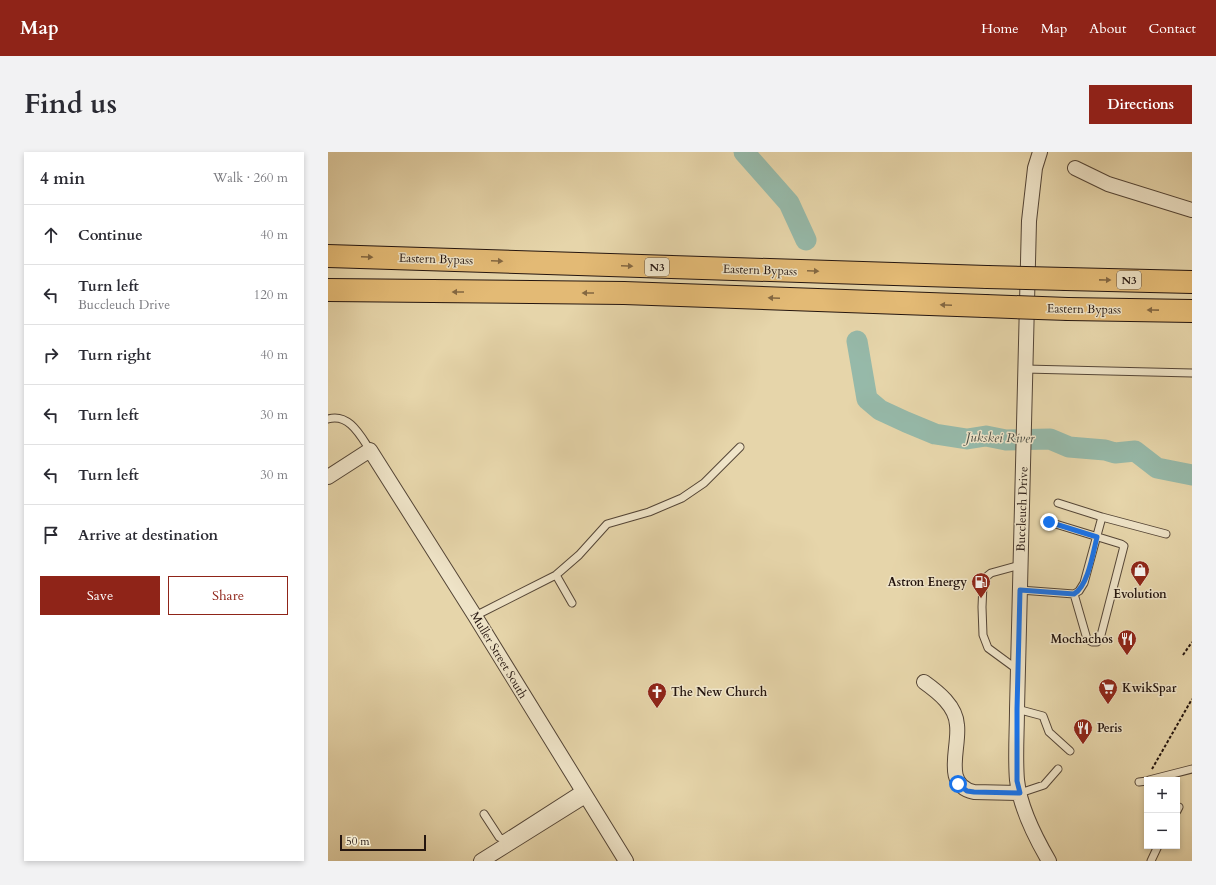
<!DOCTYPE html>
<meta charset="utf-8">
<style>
body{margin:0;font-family:Cardo,serif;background:#f2f2f3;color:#2b2b33}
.controls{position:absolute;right:12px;bottom:12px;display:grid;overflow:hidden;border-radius:0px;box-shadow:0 2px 6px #0003}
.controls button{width:36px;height:36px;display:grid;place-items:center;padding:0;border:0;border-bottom:1px solid #e1e1e2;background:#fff;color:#2b2b33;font:20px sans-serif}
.scale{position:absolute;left:12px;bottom:10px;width:86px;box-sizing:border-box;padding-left:4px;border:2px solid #24150f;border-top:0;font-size:11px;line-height:14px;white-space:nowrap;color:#24150f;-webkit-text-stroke:3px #efe4c8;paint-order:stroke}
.stop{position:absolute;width:12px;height:12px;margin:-9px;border:3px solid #1a73e8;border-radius:50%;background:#fff}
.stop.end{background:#1a73e8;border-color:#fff;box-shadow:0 1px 4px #0008}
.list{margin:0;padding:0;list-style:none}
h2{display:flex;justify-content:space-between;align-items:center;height:52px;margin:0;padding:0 16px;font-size:17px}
h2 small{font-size:13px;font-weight:400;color:#7c7c81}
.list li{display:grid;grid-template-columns:26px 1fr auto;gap:12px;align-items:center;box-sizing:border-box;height:60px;padding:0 16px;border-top:1px solid #e1e1e2}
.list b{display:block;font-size:15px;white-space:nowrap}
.list p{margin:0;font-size:13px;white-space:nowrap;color:#7c7c81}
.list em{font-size:13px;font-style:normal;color:#7c7c81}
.actions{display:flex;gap:8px;padding:12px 16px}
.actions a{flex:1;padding:9px 0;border:1px solid #8f2418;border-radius:0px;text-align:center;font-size:14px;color:#8f2418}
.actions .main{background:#8f2418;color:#fff}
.icon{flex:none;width:22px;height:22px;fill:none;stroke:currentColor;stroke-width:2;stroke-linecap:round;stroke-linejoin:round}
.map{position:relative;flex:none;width:864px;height:709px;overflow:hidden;border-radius:0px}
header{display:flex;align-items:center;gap:24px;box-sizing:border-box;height:56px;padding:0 20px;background:#8f2418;color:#fff}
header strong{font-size:19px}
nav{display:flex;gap:22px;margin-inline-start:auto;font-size:14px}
.intro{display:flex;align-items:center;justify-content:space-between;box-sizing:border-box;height:96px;padding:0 24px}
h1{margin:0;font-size:28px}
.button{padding:10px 18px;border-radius:0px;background:#8f2418;color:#fff;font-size:14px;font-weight:700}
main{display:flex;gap:24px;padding:0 24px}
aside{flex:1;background:#fff;border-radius:0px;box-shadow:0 2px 6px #0003}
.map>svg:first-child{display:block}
</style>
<header>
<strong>Map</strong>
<nav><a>Home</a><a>Map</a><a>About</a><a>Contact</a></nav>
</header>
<div class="intro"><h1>Find us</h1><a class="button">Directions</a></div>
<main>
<aside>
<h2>4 min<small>Walk · 260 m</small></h2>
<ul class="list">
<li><svg class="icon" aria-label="ahead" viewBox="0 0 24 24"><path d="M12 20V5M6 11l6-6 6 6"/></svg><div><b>Continue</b></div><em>40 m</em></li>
<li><svg class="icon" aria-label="left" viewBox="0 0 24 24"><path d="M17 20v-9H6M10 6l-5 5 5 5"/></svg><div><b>Turn left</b><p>Buccleuch Drive</p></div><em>120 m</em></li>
<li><svg class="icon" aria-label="right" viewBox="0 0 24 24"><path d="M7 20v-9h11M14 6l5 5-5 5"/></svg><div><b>Turn right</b></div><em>40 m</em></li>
<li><svg class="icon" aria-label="left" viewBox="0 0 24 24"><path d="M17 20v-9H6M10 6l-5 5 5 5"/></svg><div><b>Turn left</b></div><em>30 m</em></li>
<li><svg class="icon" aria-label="left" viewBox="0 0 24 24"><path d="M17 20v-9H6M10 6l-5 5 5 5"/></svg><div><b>Turn left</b></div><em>30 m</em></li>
<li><svg class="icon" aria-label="arrive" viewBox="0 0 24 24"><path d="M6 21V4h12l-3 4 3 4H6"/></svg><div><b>Arrive at destination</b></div></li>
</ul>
<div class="actions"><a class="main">Save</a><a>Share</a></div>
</aside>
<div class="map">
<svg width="864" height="709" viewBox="0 0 864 709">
<rect width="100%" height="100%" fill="#e6d5aa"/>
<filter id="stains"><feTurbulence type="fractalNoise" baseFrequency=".005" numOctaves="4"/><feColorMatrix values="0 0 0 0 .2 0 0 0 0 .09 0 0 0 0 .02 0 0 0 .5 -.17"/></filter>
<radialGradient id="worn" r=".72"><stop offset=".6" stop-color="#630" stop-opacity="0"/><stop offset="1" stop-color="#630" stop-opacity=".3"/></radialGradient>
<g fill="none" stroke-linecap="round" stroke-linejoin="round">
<!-- river -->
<path stroke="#96b9a9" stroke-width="21" d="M416 0 461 51 478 88
M529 189 539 247 552 258 578 270 607 282 639 287 658 284 678 288 722 287 741 295 777 298 787 301 807 299 829 316 864 323"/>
<defs>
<path id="lane" d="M697 217 864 221
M0 267C21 261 32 283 42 298
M774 365 838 382
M721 370 793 392 796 394 772 487 769 490H764L759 487 746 442
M228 423 244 451
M692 438 746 442 751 439 756 431 774 365 730 351
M147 464 228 423 251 403 279 372 321 360 354 346 376 331 412 295
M690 518 660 496 655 483 654 455 655 432 658 425 663 421 692 413
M689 557 715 564 721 580 742 599
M821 628 864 617
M811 630 819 629
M692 641 716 633 730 617
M849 659 851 655
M156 662 171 685 175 687 253 637
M823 709 830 694"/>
<path id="street" d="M712 0 707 16 701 69 689 557C689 580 687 605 689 628 692 656 707 685 721 709
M747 16 780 32 864 58
M0 325 42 298 147 464 298 709
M596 530C610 540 628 554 629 573 632 596 614 633 646 640L692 641
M153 709 257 644"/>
<path id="highway" d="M0 104 659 125
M738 127 864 130
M0 138 296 141 657 154
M740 157 864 159"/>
</defs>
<!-- lane casing -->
<use href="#lane" stroke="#544536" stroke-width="9"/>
<!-- street casing -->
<use href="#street" stroke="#544536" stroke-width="16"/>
<!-- highway casing -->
<use href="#highway" stroke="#24150f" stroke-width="24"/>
<!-- path -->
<path stroke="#24150f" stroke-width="2" stroke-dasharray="3 2" stroke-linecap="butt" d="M855 503 864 490
M824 617 864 547"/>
<!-- lane -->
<use href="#lane" stroke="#efe4c8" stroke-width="7"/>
<!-- street -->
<use href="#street" stroke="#efe4c8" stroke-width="14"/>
<!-- highway -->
<use href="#highway" stroke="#e3ba75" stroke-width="22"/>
<defs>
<path id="highway-bridge" d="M659 125 738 127
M657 154 740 157"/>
</defs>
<!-- highway-bridge casing -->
<use href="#highway-bridge" stroke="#24150f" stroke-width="24" stroke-linecap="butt"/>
<!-- highway-bridge -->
<use href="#highway-bridge" stroke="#e3ba75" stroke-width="22"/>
</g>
<!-- one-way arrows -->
<defs><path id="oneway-solid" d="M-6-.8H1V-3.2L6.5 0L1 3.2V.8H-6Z"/></defs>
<g fill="#846842">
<use href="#oneway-solid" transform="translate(39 105) rotate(2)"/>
<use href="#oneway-solid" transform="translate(169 109) rotate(2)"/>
<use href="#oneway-solid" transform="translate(299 114) rotate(2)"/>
<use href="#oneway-solid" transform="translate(485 119) rotate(2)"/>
<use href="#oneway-solid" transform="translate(777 128) rotate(1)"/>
<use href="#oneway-solid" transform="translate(130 140) rotate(-180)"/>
<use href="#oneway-solid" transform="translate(260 141) rotate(-180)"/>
<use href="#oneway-solid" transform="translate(446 146) rotate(-178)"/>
<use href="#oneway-solid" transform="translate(618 153) rotate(-178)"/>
<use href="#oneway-solid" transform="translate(825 158) rotate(-179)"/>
</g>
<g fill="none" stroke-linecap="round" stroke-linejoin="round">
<!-- route -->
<path stroke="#1a73e8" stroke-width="5" d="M630 632 639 639 646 640 692 641 689 629V557L692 438 746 442C760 434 765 401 769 385L721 370"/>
</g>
<!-- icons -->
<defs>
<symbol id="shop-pin" viewBox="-11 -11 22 30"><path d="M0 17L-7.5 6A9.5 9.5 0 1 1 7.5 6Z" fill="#8f2418" stroke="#efe4c8"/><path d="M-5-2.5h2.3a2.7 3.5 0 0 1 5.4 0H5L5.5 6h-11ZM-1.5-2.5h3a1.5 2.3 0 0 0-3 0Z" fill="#fff"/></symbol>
<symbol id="fuel-pin" viewBox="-11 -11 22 30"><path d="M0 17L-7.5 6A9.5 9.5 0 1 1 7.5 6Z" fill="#8f2418" stroke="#efe4c8"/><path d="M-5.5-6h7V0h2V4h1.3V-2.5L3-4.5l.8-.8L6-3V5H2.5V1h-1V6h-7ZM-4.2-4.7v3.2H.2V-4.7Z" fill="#fff"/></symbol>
<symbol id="restaurant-pin" viewBox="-11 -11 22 30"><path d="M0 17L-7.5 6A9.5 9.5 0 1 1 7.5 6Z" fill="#8f2418" stroke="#efe4c8"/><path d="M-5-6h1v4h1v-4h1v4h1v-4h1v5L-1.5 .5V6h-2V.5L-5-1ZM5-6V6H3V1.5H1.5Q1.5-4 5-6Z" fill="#fff"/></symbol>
<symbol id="supermarket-pin" viewBox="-11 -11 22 30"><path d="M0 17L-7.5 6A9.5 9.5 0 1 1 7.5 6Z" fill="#8f2418" stroke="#efe4c8"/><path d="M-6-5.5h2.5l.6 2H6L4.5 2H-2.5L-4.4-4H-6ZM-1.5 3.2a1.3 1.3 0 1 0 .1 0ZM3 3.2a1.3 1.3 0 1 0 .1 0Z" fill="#fff"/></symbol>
<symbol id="church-pin" viewBox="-11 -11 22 30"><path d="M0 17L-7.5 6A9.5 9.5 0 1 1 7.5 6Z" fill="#8f2418" stroke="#efe4c8"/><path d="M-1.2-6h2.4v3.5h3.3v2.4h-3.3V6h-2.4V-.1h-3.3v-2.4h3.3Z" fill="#fff"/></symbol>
</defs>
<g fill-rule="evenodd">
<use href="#shop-pin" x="801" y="407" width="22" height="30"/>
<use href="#fuel-pin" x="642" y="419" width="22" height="30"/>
<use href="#restaurant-pin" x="788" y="476" width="22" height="30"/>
<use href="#supermarket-pin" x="769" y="525" width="22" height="30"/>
<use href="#church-pin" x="318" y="529" width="22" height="30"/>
<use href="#restaurant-pin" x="744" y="565" width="22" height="30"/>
</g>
<g text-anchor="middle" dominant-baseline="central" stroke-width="3" stroke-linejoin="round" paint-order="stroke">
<!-- shield labels -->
<g fill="#efe4c8" stroke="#615346" stroke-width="1">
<rect x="317" y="106" width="24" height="18" rx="3"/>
<rect x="789" y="119" width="24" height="18" rx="3"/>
</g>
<g font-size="11" font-weight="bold" fill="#24150f">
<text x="329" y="115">N3</text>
<text x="801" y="128">N3</text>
</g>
<!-- street labels -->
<g font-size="12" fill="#24150f" stroke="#efe4c8">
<text transform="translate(108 107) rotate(2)">Eastern Bypass</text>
<text transform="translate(432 118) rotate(2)">Eastern Bypass</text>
<text transform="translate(756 157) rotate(1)">Eastern Bypass</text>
<text transform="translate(694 357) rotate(-88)">Buccleuch Drive</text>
<text transform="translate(171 503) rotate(59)">Muller Street South</text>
</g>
<!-- poi labels -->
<g font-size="12" font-weight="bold" fill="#24150f" stroke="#efe4c8" text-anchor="start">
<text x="639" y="430" text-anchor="end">Astron Energy</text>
<text x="812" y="442" text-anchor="middle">Evolution</text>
<text x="785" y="487" text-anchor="end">Mochachos</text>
<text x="794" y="536">KwikSpar</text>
<text x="343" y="540">The New Church</text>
<text x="769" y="576">Peris</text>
</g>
<!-- water labels -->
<g font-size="13" font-style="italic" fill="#4c4e45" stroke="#efe4c8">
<text transform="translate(672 286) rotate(1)">Jukskei River</text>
</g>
</g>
<rect width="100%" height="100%" filter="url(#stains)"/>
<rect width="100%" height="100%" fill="url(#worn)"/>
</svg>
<div class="controls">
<button>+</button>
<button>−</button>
</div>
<div class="scale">50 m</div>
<div class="stop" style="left:630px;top:632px"></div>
<div class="stop end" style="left:721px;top:370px"></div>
</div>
</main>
